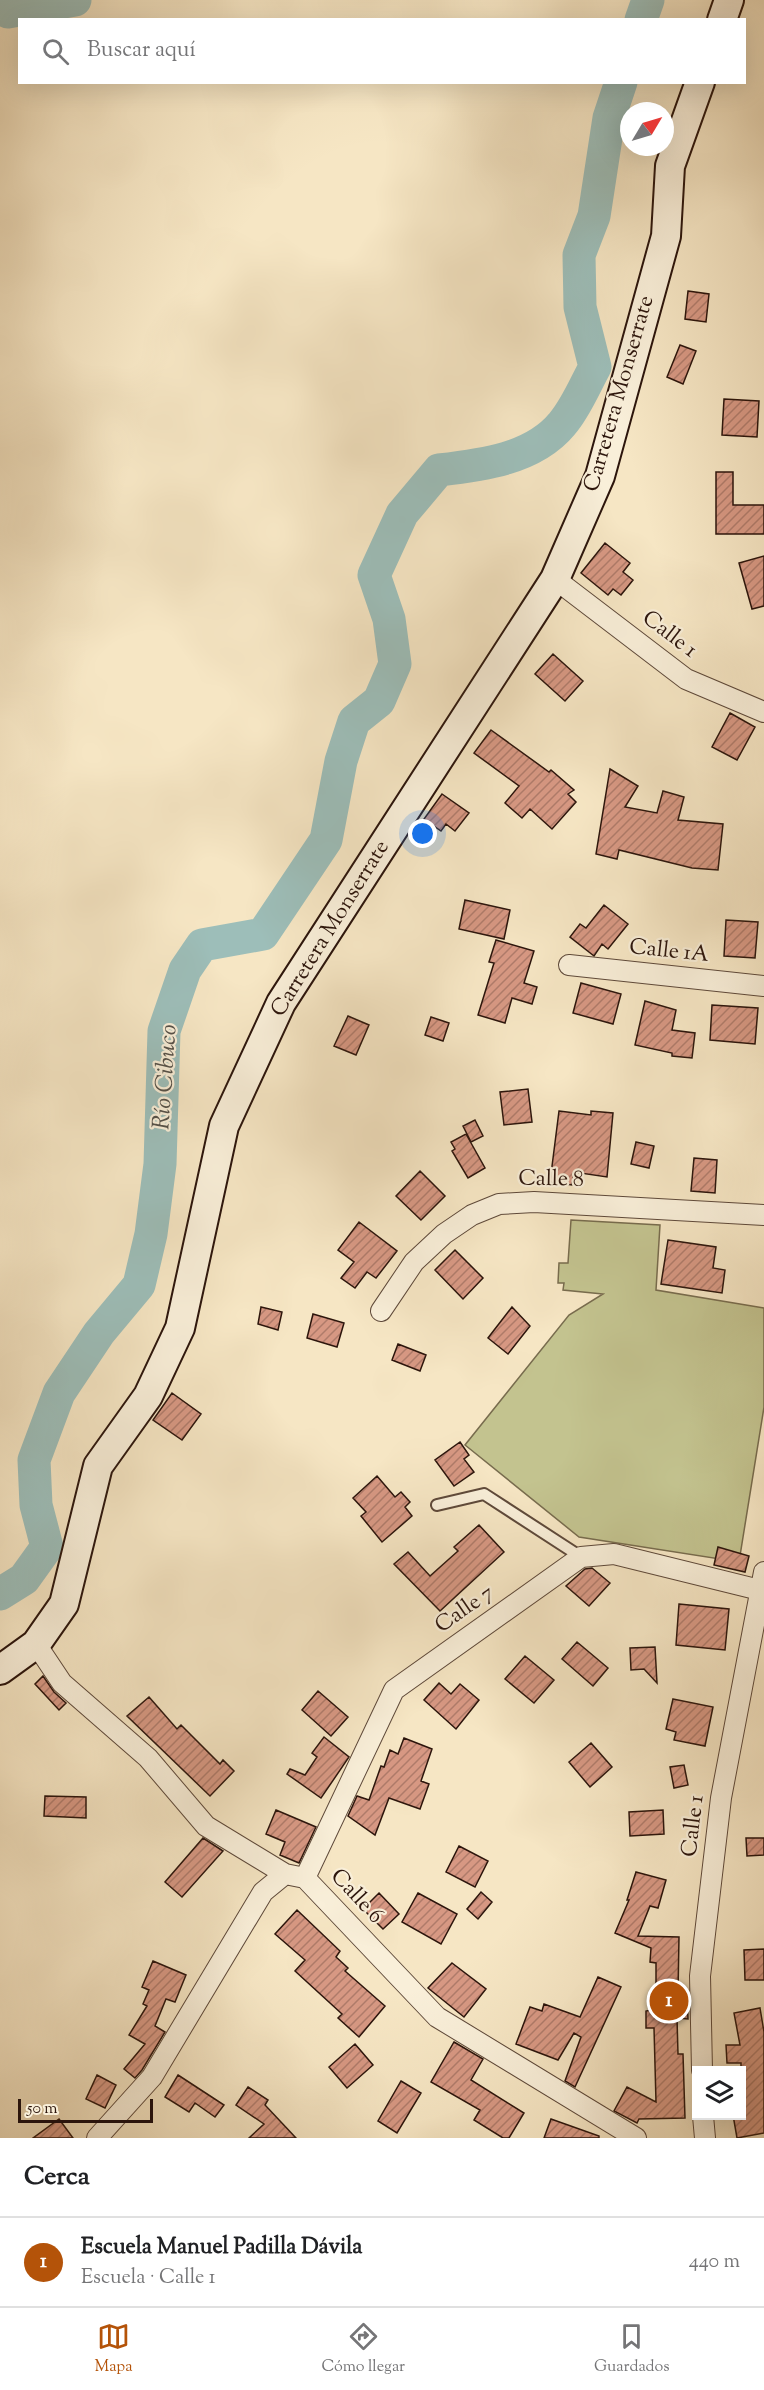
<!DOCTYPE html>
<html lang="es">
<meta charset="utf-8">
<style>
body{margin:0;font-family:"Sorts Mill Goudy",serif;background:#f6f6f6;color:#202124}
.controls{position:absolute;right:18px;bottom:18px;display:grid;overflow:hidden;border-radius:0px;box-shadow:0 6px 24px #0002}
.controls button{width:54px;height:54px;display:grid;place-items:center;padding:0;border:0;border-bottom:2px solid #e0e0e0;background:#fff;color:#202124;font:30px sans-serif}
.compass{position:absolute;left:620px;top:102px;width:54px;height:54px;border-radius:50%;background:#fff;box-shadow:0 6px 24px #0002;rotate:52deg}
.scale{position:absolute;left:18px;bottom:15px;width:135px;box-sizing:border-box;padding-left:6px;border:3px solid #2c150c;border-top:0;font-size:16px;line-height:21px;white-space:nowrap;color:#2c150c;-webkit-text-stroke:4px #f9efd9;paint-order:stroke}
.you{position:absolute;left:423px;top:834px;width:21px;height:21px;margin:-15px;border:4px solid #fff;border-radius:50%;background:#1a73e8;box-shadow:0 0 0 9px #1a73e833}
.badge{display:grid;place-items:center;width:39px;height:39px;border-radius:50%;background:#b45309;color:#fff;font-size:20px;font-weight:700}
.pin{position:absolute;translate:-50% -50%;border:3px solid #fff;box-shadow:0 2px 6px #0006}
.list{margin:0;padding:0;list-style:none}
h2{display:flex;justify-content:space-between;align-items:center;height:78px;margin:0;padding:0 24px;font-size:26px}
h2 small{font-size:20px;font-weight:400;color:#757577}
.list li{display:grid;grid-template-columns:39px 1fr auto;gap:18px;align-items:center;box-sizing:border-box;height:90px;padding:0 24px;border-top:2px solid #e0e0e0}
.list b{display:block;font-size:22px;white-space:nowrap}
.list p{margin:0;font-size:20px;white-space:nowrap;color:#757577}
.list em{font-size:20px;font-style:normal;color:#757577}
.icon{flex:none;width:33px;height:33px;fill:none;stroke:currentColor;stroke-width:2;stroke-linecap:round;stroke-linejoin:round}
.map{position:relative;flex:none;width:764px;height:2138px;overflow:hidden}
.search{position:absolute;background:#fff;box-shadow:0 6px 24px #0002;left:18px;right:18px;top:18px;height:66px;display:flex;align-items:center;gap:15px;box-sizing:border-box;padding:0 21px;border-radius:0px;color:#757577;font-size:22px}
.sheet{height:168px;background:#fff}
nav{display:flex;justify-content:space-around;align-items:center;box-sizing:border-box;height:84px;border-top:2px solid #e0e0e0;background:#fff;font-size:16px;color:#757577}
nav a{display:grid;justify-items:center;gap:3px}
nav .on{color:#b45309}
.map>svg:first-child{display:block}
</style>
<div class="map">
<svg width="764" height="2138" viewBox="0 0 764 2138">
<defs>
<pattern id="building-hatch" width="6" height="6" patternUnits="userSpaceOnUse" patternTransform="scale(1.5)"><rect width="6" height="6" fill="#d79883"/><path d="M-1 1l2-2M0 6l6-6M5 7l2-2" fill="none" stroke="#af7b6a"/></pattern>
</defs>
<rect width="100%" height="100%" fill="#f6e6c4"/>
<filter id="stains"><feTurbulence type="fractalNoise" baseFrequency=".00333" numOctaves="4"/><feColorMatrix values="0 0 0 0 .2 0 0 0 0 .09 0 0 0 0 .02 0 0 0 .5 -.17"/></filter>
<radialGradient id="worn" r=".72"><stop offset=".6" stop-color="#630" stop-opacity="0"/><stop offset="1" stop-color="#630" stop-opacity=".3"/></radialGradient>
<!-- park -->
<path fill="#c3c38f" stroke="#786c4e" stroke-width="1.5" d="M571 1220 660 1225 656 1290 764 1308V1407L739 1562 579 1537 465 1445 569 1315 603 1294 563 1290 564 1283H558L559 1263H568Z"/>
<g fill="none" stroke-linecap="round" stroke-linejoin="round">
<!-- river -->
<path stroke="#9dbeb9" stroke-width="33" d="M0 5 8 12 75 0
M641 20 648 0
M0 1594 24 1579 47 1547 36 1505 34 1460 59 1393 99 1333 139 1285 151 1234 160 1164 164 1031 185 970 202 945 263 934 326 840 341 761 354 721 379 701 395 664 389 619 374 575 402 514 439 470C482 465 533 459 562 424 576 408 585 385 595 367L580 307 579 255 594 216 609 118 621 82"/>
</g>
<!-- building -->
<path fill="url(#building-hatch)" stroke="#2c150c" stroke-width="1.5" d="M688 291 709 294 706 322 685 319Z
M680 345 696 351 683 384 667 377Z
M724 399 759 401 757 437 722 435Z
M716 472H733V505H764V534H716Z
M605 543 630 563 623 572 633 580 621 595 613 589 608 595 581 573Z
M764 556V606L752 609 739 563Z
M553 654 583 681 565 701 535 674Z
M730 713 755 727 737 760 712 747Z
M491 730 549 772 551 770 574 790 568 794 576 802 552 829 530 809 522 818 505 803 519 786 474 753Z
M610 769 638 786 625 807 657 813 663 791 684 797 678 820 723 824 718 870 692 868 619 850 617 859 596 854Z
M442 794 469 813 455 831 446 824 441 831 424 819Z
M465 900 510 910 504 939 459 929Z
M604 905 628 924 608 949 602 944 594 956 570 937 580 924 586 928Z
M726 920 758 922 755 958 724 956Z
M496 940 534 951 524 983 537 987 532 1004 512 998 505 1023 478 1015 494 963 489 962Z
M581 983 621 994 613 1024 573 1013Z
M645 1001 676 1010 672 1030 695 1033 692 1058 672 1056V1053L635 1045Z
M712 1005 758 1008 755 1044 710 1040Z
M348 1016 369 1025 356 1055 334 1046Z
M431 1017 449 1023 443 1041 425 1035Z
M528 1089 532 1122 504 1125 500 1092Z
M559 1111 591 1115V1111L613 1113 607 1177 574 1172 572 1185 550 1182Z
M475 1120 483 1136 471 1142 463 1126Z
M466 1134 485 1168 468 1178 452 1151 455 1149 451 1142Z
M636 1142 654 1146 649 1168 631 1164Z
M694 1158 717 1160 715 1193 691 1191Z
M420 1171 445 1196 421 1220 396 1196Z
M359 1222 397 1251 376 1278 367 1272 355 1288 341 1278 354 1262 338 1250Z
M668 1240 716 1247 713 1268 725 1270 722 1293 661 1284Z
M455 1250 483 1278 463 1299 435 1270Z
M261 1307 282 1312 278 1330 258 1324Z
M512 1307 530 1326 508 1354 488 1338Z
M313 1314 344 1323 337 1347 307 1338Z
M398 1344 426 1355 420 1371 392 1360Z
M172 1393 201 1414 182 1440 153 1420Z
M460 1442 469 1455 464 1459 474 1472 454 1486 435 1460Z
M377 1476 395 1497 401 1492 410 1502 405 1507 412 1516 382 1542 361 1516 366 1512 353 1498Z
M479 1525 504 1552 440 1611 394 1564 408 1552 430 1576 458 1551 454 1547Z
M718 1547 749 1556 745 1572 714 1565Z
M592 1568 610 1583 589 1606 566 1586 585 1569Z
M679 1604 729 1609 725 1650 676 1645Z
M577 1642 608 1668 593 1686 562 1659Z
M655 1647 657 1683 644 1669 631 1670 630 1648Z
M525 1656 554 1680 534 1703 505 1679Z
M43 1676 54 1692 66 1703 59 1710 35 1684Z
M439 1683 451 1694 460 1684 479 1700 456 1729 424 1700Z
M318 1691 348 1717 331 1736 302 1710Z
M149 1697 177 1729 181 1725 220 1764 223 1760 234 1771 210 1796 127 1716Z
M673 1699 713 1707 705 1746 674 1740 676 1732 666 1729Z
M324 1737 349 1757 321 1798 287 1774 290 1769 305 1775 317 1757 312 1753Z
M404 1738 432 1749 421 1781 429 1784 420 1809 389 1798 375 1835 348 1816 357 1796 369 1800 381 1766 384 1767 390 1750 398 1754Z
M591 1743 612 1767 590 1787 569 1762Z
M684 1765 688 1785 674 1788 670 1767Z
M45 1796 86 1797V1818L44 1816Z
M276 1810 316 1827 299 1863 280 1855 285 1842 266 1834Z
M663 1810 664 1834 630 1836 629 1812Z
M203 1838 223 1851 182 1897 165 1882Z
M746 1838H764V1855L747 1856Z
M459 1846 488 1861 475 1887 446 1872Z
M636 1872 666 1880 658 1908 650 1906 638 1936 679 1937 678 1993 687 1995 688 2019 677 2018 678 2054H683L685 2118 639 2119 637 2123 614 2111 627 2087 656 2102 654 2028H646V2011L656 2009V1963L650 1962 651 1948 615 1933 629 1900H627Z
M481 1892 492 1902 478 1919 467 1909Z
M379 1893 399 1914 383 1929 363 1909Z
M418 1893 457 1914 441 1944 402 1922Z
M297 1910 340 1951 336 1957 348 1968 345 1971 385 2006 359 2037 338 2018 342 2014 295 1971 305 1960 275 1934Z
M764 1949V1980H745L744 1950Z
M153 1961 186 1975 175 2002 166 1999 155 2026 165 2032 142 2070 135 2078 124 2069 145 2044 129 2035 147 2006 143 2004 149 1990 142 1987Z
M452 1963 486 1989 464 2017 428 1988Z
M598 1977 621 1987 575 2087 565 2081 581 2037 574 2033 558 2060 516 2044 530 2007 542 2011 544 2004 580 2017Z
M760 2008 764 2032V2133L737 2138 733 2115H741V2063H727L726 2045H740L734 2013Z
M454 2042 483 2059 471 2080 524 2113 509 2138H503L474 2120 480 2110 431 2082Z
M355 2044 373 2065 347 2088 329 2067Z
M97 2075 116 2085 105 2108 86 2099Z
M178 2075 224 2105 215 2117 195 2103 189 2112 165 2097Z
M401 2081 421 2093 397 2133 378 2121Z
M248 2087 268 2100 265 2105 296 2138H249L264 2124 236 2105Z
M59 2119 73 2138H33Z
M551 2119 599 2136V2138H544Z"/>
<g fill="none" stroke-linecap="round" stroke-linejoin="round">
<defs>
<path id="lane" d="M437 1505 484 1494 581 1557"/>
<path id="street" d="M555 579 686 679 764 712
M569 965 764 986
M381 1311 414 1262 444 1234 472 1215 499 1204 534 1202 764 1215
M36 1644 62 1683 148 1758 206 1826 285 1874 305 1878 437 2017 636 2138
M305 1878 394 1690 581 1557 614 1554 764 1591
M702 2070 700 1976 721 1798 764 1572
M703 2116 705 2138
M97 2138 152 2077 263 1892 285 1874"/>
<path id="secondary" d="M722 20 729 0
M0 1670 36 1644 64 1604 98 1466 148 1396 180 1328 224 1126 281 1003 555 579 600 476 666 236 670 166 700 82"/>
</defs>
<!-- lane casing -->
<use href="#lane" stroke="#5e493a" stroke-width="14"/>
<!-- street casing -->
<use href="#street" stroke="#5e493a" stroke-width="22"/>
<!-- secondary casing -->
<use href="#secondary" stroke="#2c150c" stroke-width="32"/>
<!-- lane -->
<use href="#lane" stroke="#f9efd9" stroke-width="10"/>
<!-- street -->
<use href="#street" stroke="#f9efd9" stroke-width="20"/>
<!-- secondary -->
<use href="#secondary" stroke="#f9efd9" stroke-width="28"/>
</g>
<g text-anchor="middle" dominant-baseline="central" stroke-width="4.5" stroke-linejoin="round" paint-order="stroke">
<!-- street labels -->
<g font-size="22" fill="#2c150c" stroke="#f9efd9">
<text transform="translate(620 394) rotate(-74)">Carretera Monserrate</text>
<text transform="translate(669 635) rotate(37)">Calle 1</text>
<text transform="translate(331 929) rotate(-58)">Carretera Monserrate</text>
<text transform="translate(669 952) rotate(6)">Calle 1A</text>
<text transform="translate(551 1180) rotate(1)">Calle 8</text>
<text transform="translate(465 1610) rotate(-35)">Calle 7</text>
<text transform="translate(694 1826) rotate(-83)">Calle 1</text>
<text transform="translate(356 1897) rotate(47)">Calle 6</text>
</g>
<!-- water labels -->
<g font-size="24" font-style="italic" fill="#545049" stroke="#f9efd9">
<text transform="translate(166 1077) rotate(-86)">Río Cibuco</text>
</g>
</g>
<rect width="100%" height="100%" filter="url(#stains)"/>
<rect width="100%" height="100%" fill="url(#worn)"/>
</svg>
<div class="controls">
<button><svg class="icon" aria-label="layers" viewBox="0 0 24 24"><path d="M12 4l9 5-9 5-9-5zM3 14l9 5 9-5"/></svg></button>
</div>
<svg class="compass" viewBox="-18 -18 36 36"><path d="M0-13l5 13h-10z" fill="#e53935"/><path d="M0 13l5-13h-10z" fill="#757577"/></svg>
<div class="scale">50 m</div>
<div class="you"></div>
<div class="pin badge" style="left:669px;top:2001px">1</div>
<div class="search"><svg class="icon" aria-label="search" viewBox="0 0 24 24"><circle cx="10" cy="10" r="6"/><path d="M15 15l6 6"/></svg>Buscar aquí</div>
</div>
<section class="sheet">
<h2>Cerca<small></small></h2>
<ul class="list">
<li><span class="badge">1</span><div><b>Escuela Manuel Padilla Dávila</b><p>Escuela · Calle 1</p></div><em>440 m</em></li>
</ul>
</section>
<nav>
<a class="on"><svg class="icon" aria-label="map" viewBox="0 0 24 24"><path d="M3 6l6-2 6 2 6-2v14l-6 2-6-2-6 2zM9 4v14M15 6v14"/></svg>Mapa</a>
<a><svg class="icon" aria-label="directions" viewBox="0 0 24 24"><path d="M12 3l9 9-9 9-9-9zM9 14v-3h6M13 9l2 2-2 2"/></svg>Cómo llegar</a>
<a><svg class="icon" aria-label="saved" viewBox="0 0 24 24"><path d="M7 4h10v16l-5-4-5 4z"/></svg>Guardados</a>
</nav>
